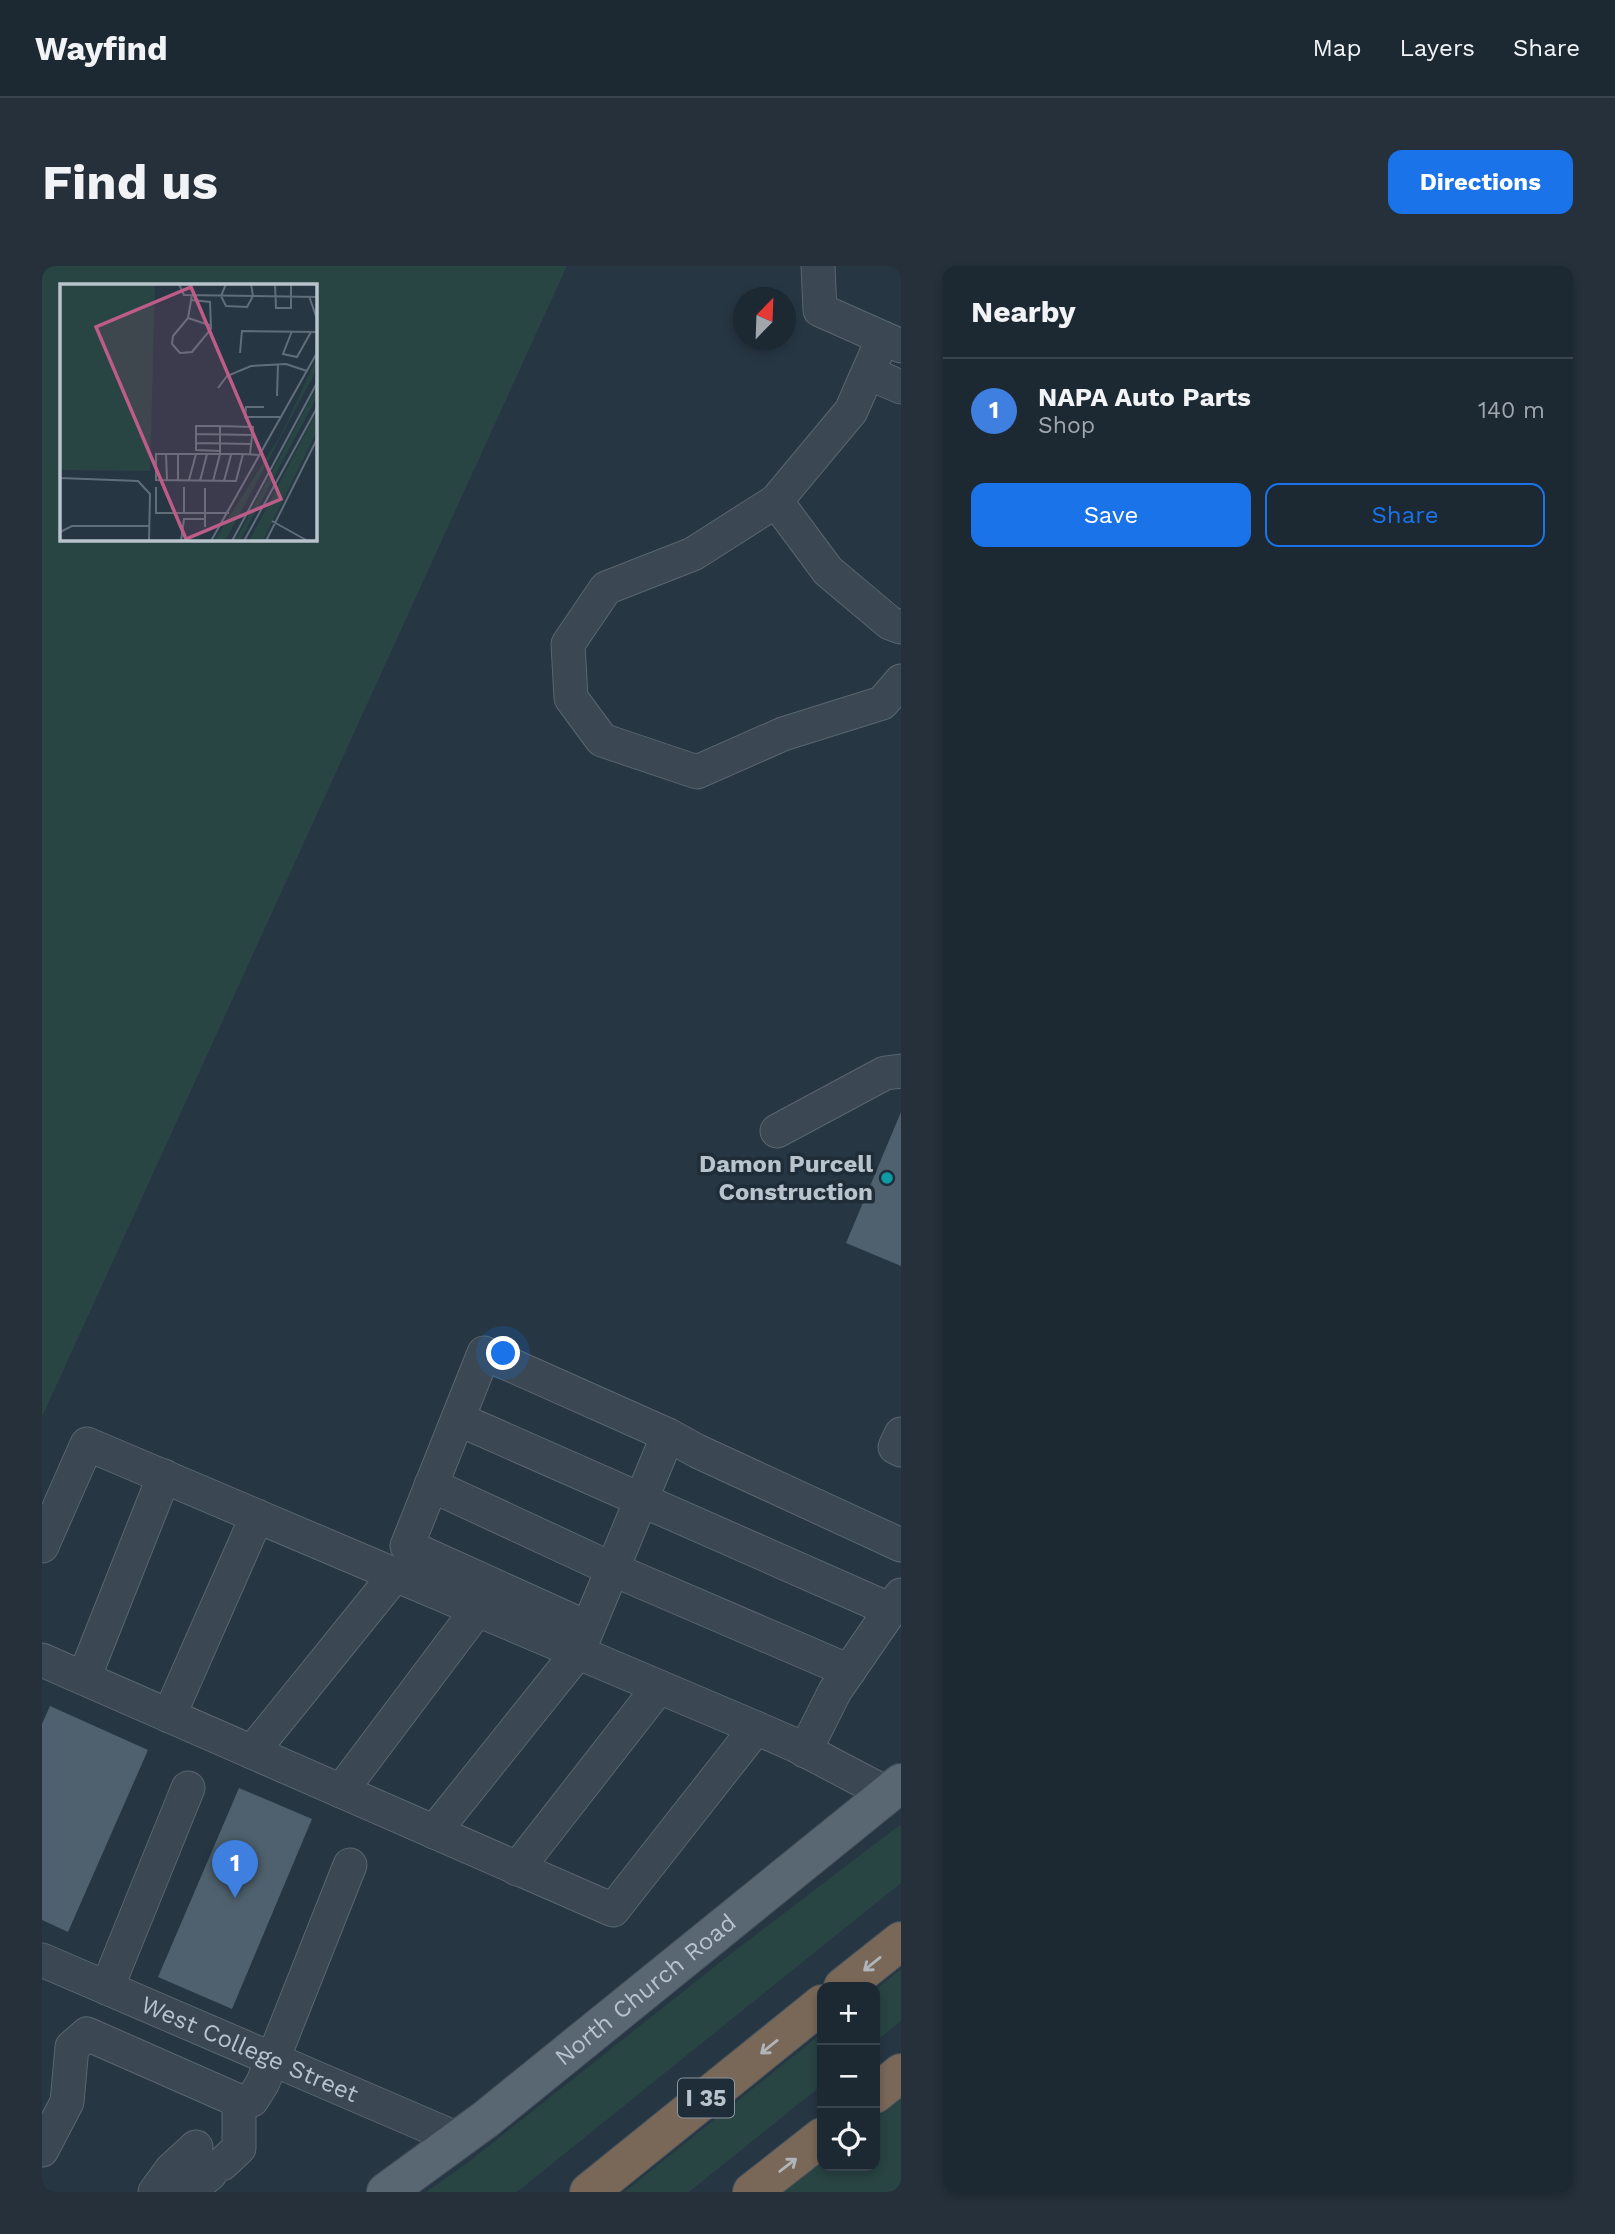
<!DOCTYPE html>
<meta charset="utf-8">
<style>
body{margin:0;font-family:"Work Sans",sans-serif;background:#25303a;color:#f1f3f6}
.controls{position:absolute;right:21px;bottom:21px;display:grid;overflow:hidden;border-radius:14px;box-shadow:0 4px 10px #0003}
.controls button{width:63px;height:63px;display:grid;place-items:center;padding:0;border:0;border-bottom:2px solid #3a444d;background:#1c2832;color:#f1f3f6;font:35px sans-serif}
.compass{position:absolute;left:691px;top:21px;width:63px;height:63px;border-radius:50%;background:#1c2832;box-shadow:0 4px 10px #0003;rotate:23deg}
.you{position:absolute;left:462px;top:1088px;width:24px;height:24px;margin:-18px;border:5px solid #fff;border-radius:50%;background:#1a73e8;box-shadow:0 0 0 10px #1a73e833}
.badge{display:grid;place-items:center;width:46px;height:46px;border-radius:50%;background:#1a73e8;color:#fff;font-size:23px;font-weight:700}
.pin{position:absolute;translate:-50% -58px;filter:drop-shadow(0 2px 4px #0008)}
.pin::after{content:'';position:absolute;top:37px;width:24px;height:21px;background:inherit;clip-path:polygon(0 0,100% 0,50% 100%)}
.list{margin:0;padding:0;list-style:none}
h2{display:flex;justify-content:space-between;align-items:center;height:91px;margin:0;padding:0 28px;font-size:30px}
h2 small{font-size:23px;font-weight:400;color:#a0a6ac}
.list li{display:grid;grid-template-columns:46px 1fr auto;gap:21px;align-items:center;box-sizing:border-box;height:105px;padding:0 28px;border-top:2px solid #3a444d}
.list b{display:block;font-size:26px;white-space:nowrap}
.list p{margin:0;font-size:23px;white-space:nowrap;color:#a0a6ac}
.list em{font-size:23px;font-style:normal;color:#a0a6ac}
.actions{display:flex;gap:14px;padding:21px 28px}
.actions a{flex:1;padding:16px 0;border:2px solid #1a73e8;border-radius:14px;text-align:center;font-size:24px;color:#1a73e8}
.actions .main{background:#1a73e8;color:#fff}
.icon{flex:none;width:38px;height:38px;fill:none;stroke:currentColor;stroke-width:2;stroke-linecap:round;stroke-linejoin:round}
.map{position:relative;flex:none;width:859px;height:1926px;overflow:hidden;border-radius:14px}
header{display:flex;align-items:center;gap:42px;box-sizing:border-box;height:98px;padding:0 35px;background:#1c2832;border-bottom:2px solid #3a444d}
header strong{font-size:33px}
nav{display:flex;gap:38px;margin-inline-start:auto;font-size:24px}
.intro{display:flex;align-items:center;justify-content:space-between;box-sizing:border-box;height:168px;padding:0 42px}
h1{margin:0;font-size:49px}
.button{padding:18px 32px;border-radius:14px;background:#1a73e8;color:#fff;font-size:24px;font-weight:700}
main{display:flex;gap:42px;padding:0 42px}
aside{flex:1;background:#1c2832;border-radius:14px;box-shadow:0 4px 10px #0003}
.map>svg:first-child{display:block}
</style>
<header>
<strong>Wayfind</strong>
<nav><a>Map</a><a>Layers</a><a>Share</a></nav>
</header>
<div class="intro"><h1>Find us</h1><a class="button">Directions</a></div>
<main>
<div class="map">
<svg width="859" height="1926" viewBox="0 0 859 1926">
<rect width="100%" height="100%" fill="#263643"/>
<!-- green -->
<path fill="#284443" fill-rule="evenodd" d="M0 0H525L0 1151ZM273 19V273H19V19Z
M859 1558V1617L475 1926H384L429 1894 682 1693Z
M859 1703V1755L833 1776V1724Z
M780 1767V1819L647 1926H582Z
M859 1832V1926H743L780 1896V1900H833V1853Z"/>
<!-- building -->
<path fill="#4f616e" d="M859 846V1000L804 977Z
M8 1440 106 1484 26 1666 0 1654V1458Z
M197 1522 270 1553 190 1743 116 1711Z"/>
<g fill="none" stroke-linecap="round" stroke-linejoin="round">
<defs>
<g id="minor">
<path d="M776 0 778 44 859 80"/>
<path d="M841 72 809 145 734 235 651 288 564 322 526 378 529 432 560 474 655 506 741 468 840 437 859 415"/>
<path d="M826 107 859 121"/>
<path d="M734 235 786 305 848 357 859 361"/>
<path d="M735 865 843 807 859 805"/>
<path d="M416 1153 849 1344"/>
<path d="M859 1168 853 1181 859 1184"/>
<path d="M389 1219 570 1303 807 1405"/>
<path d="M0 1280 45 1178 714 1462 753 1479 846 1528"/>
<path d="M546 1362 365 1280 442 1087 626 1169"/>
<path d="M0 1394 571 1644 714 1462"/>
<path d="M42 1412 122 1210"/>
<path d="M127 1450 215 1250"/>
<path d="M763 1485 793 1425 859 1329"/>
<path d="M210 1486 353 1309"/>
<path d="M299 1525 435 1344"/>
<path d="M392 1566 536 1386 626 1169 655 1185 859 1279"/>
<path d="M475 1603 617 1421"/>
<path id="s1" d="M0 1694 416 1873"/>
<path d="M65 1722 146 1522"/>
<path d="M0 1884 25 1836 30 1781 45 1768 197 1835 210 1834 220 1818 231 1793 308 1599"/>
<path d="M180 1898 197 1882V1835"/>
<path d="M113 1926 129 1904 154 1881"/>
<path d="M145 1926 168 1908"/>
</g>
<g id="major">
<path id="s2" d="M344 1926 444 1853 859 1517"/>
</g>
<path id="highway" d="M801 1721 859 1675
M833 1828 859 1807
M547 1926 780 1738
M710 1926 780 1871"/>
</defs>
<!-- minor casing -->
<use href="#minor" stroke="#596670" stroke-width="35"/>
<!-- major casing -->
<use href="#major" stroke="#44515c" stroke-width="40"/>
<!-- highway casing -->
<use href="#highway" stroke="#45535d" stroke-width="40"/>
<!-- minor -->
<use href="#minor" stroke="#3b4853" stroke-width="33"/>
<!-- major -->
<use href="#major" stroke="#596772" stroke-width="38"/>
<!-- highway -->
<use href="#highway" stroke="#796757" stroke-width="38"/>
</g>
<!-- one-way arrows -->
<defs><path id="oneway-shaft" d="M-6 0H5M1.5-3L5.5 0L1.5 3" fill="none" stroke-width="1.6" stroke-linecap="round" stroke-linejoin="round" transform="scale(1.75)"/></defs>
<g stroke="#afb5ba">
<use href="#oneway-shaft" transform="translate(830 1698) rotate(141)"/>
<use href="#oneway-shaft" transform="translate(727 1781) rotate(141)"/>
<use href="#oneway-shaft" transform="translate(746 1899) rotate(-38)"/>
</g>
<!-- markers -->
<circle fill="#0f9aa8" stroke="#1f2d38" stroke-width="2.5" cx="845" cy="912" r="7"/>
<g text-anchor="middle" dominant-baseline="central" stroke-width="7" stroke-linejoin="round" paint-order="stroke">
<!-- shield labels -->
<rect fill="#1f2d38" stroke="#8a96a0" stroke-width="2" x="636" y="1812.5" width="56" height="39" rx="5"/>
<g font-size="23" font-weight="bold" fill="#b8c3cc">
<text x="664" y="1832">I 35</text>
</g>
<!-- poi labels -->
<g font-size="24" font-weight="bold" fill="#b8c3cc" stroke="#1f2d38" text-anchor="end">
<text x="831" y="898">Damon Purcell<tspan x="831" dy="28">Construction</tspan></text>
</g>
<!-- street labels -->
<g font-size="24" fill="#b8c3cc" stroke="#1f2d38">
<text stroke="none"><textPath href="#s2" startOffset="329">North Church Road</textPath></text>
<text stroke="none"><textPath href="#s1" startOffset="226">West College Street</textPath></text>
</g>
</g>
<!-- overview -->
<g transform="translate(18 18)">
<rect width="257" height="257" fill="#263643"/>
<path d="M0 0H95L90 187 0 186ZM257 73V85L168 252 165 257H154L222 149ZM257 103V113L180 257H175ZM257 127V147L203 257H189Z" fill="#284443"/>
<path fill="none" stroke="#606e7a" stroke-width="2" d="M119 0 124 11 258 13M166 0 161 12 166 22 187 23 193 12 191 0M215 0 216 24H231V0M249 12 257 35M132 16 150 18 151 45 132 68 120 69 112 60 113 52 128 34 132 11M128 34 152 42M232 47 223 70 237 73 251 48M180 69 182 47 258 48M158 104 167 92 191 82 226 80 247 87M217 112 218 80M204 123H186L185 133H221M160 142H136V166L160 167M136 150 193 151M136 159 191 160M106 170 107 196M183 170 176 197 96 196V170H183L200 171M0 194 78 197 90 210 89 257M118 196V170M129 196 136 170M140 197 147 170M153 197 160 170V142L193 143 190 170M164 197 171 171M96 203V229H169M124 203V229M212 237 246 256M145 243V204M0 248 12 242H89M121 257 124 235H144M151 257 258 67M172 257 258 97M184 257 258 122M206 257 258 153"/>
<path fill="#be5c88" fill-opacity="0.15" stroke="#be5c88" stroke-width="3.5" d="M131 3 221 215 126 255 36 43Z"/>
<rect width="257" height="257" fill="none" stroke="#b8c3cc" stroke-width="3.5"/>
</g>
</svg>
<div class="controls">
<button>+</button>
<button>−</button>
<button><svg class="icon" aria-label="locate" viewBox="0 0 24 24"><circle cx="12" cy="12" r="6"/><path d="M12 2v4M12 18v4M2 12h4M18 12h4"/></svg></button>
</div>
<svg class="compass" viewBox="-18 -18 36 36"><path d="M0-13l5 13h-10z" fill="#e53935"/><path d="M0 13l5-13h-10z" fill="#a0a6ac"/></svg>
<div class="you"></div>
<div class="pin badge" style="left:193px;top:1632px;background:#3f7fe0">1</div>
</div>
<aside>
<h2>Nearby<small></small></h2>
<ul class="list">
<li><span class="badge" style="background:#3f7fe0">1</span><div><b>NAPA Auto Parts</b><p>Shop</p></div><em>140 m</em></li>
</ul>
<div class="actions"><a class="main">Save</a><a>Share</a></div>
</aside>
</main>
